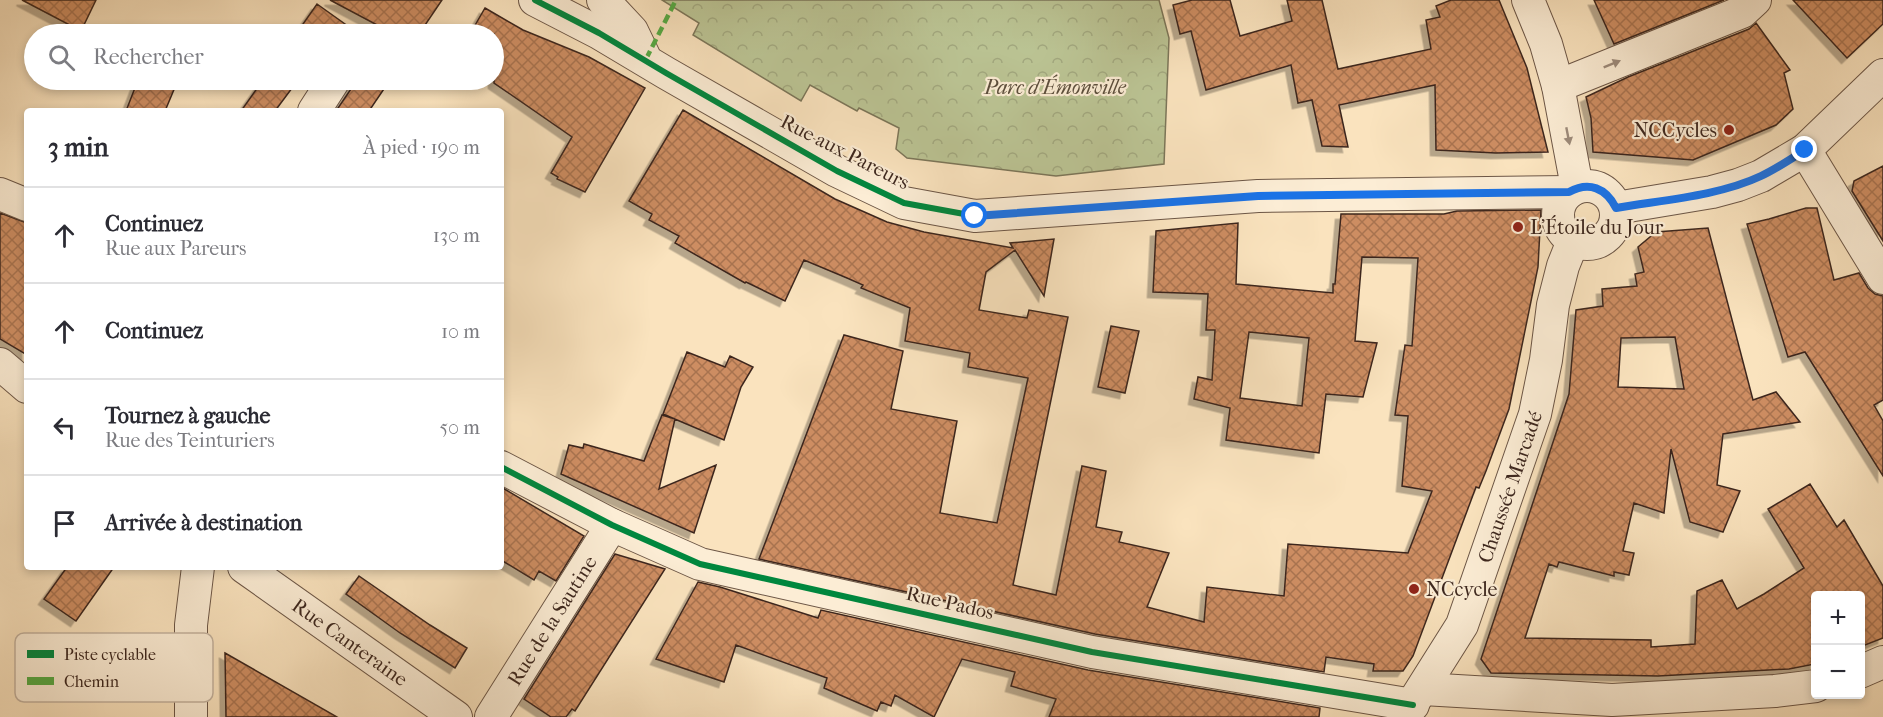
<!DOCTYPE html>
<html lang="fr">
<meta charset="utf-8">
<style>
body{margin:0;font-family:"IM FELL French Canon",serif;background:#f2f2f3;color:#2b2b33}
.controls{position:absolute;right:18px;bottom:18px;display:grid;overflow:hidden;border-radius:6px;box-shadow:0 3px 9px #0003}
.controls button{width:54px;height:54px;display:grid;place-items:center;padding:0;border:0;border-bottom:2px solid #e1e1e2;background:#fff;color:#2b2b33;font:30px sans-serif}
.stop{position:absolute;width:18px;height:18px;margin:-14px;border:4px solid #1a73e8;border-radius:50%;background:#fff}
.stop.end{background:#1a73e8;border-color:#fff;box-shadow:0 2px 6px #0008}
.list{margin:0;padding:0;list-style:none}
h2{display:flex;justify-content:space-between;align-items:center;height:78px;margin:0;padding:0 24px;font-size:26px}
h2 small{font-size:20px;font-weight:400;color:#7c7c81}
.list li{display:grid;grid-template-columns:39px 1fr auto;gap:18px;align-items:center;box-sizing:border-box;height:96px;padding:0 24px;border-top:2px solid #e1e1e2}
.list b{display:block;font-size:22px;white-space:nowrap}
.list p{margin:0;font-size:20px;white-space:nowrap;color:#7c7c81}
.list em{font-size:20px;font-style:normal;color:#7c7c81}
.icon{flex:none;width:33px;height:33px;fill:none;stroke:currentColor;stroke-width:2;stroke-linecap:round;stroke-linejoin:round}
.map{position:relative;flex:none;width:1883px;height:717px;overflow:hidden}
.search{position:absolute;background:#fff;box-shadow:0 3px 9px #0003;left:24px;top:24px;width:480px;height:66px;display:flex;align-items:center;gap:15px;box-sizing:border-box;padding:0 21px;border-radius:33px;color:#7c7c81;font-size:22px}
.panel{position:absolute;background:#fff;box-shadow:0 3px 9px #0003;left:24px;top:108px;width:480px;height:462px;border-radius:6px}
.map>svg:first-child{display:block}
</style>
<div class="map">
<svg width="1883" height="717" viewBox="0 0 1883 717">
<defs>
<pattern id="forest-crowns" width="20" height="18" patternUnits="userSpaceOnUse" patternTransform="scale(1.5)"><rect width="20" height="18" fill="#bbc494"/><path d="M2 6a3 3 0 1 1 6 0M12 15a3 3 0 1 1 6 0" fill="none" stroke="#a2a87f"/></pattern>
<pattern id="building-cross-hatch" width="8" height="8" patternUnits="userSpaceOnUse" patternTransform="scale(1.5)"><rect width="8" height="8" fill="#cd8d62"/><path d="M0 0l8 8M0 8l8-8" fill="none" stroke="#a87350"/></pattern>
<filter id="shadow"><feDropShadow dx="-5.5" dy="5.5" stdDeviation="0" flood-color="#0004"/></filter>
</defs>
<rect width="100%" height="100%" fill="#fae3be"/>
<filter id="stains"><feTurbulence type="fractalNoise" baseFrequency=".00333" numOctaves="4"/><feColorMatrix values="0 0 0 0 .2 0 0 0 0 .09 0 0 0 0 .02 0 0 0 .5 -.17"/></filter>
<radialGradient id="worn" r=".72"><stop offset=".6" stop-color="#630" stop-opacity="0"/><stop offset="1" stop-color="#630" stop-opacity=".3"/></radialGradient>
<!-- forest -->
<path fill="url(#forest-crowns)" stroke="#7c7659" stroke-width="1.5" d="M662 0H1159L1169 38 1164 164 1056 176 907 158 896 149 899 128 859 108 857 111 810 85 801 101 693 35 699 23Z"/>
<!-- building -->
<path fill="url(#building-cross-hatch)" stroke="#3d271e" stroke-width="1.5" fill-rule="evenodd" filter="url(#shadow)" d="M22 0H96L81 31Z
M330 0H442L419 34H394Z
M1192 0H1230L1240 36 1292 21 1287 0H1322L1338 69 1431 49 1426 20 1440 17 1436 6 1451 0H1499L1527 68 1548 152 1496 153 1436 150 1435 85 1339 105 1348 147 1322 146 1312 100 1298 103 1291 65 1206 90 1191 31 1180 34 1173 5Z
M1594 0H1724L1614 44Z
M1793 0H1883V24L1847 58Z
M317 4 359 34H296Z
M485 8 523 30 589 57 645 88 585 192 557 179 558 177 551 173 572 137 494 83V34H470Z
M1756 23 1790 70 1784 73 1793 109 1776 125 1693 160 1593 152 1591 118 1586 97 1628 77 1749 29Z
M138 80H178L165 111H126Z
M263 80H298L275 111H241Z
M357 80H390L369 111H336Z
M683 110 835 199 887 222 924 232 1013 248 1010 243 1054 239 1044 296 1015 250 986 272 979 310 1027 318 1029 310 1068 317 1013 585 1056 595 1082 466 1106 471 1096 527 1122 532 1119 542 1169 553 1147 607 1204 622 1207 587 1284 596 1288 544 1408 553 1432 491 1402 486 1408 416 1395 415 1405 345 1412 346 1418 258 1362 257 1355 341 1377 343 1363 397 1326 394 1319 453 1226 440 1230 408 1194 399 1198 377 1212 380 1215 330H1206L1208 294 1153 292 1156 231 1238 223 1236 284 1333 293V284H1335L1341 214H1444L1457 211 1541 210 1538 267 1509 409 1486 471 1479 488 1476 487 1413 656 1403 671H1373L1374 664 1326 657 1324 672 1095 634 759 559 844 335 903 351 891 409 957 421 940 513 997 523 1028 378 968 367 970 353 905 341 910 308 861 288 863 285 847 278 804 260 785 301 746 282 745 283 675 243 679 236 649 220 652 214 629 201ZM1249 332 1309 338 1302 406 1240 398Z
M1883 166V241L1852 191 1854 181Z
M1806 208H1817L1834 280 1859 273 1868 288 1875 294 1883 296V400L1874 405 1883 421V476L1805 352 1788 357 1747 224 1769 219Z
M0 213 27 223V355L0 339Z
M1708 228 1753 400 1776 392 1800 422 1723 434 1717 485 1740 491 1723 532 1690 522 1671 449 1664 513 1634 503 1623 551 1634 553 1629 575 1614 572V576L1559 562 1557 567 1549 564 1525 638 1651 640V647L1695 644 1697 591 1722 580 1737 609 1764 594 1804 568 1768 509 1810 484 1837 527 1844 520 1883 586V638L1860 647V596H1815V664L1789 669 1658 676 1491 673 1481 659 1569 394 1576 310 1603 306 1602 289 1637 286 1635 274 1644 272 1638 247 1656 232ZM1675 337 1684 389 1618 387 1621 338Z
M1111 326 1139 331 1125 393 1098 387Z
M687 352 725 367 730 356 753 367 741 387 724 440 663 414Z
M662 415 675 419 659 489 716 465 694 533 561 474 569 445 583 448 584 444 644 461Z
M501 487 584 536 556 581 539 571 534 580 501 560Z
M615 554 665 569 575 711 572 709 566 717H551L524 699Z
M67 567H114L76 621 44 599Z
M359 576 430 625 467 648 455 668 400 633 346 594Z
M698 582 720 587 818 618 821 610 1088 670 1320 708 1319 717H1049L1056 699 1011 686 1015 672 962 659 934 717 895 695 891 706 881 702 877 711 824 688 827 678 736 645 724 682 656 659Z
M225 653 337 717H226Z"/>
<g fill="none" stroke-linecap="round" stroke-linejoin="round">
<defs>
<g id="minor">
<path d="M535 0 599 33 666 73 837 171 904 203 975 216 1258 196 1569 192"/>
<path d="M603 0 632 31 644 56"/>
<path d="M1528 0 1546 44 1558 86 1577 187"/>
<path d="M1558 86 1742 12 1755 0"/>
<path d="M314 111 334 80"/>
<path d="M1805 150 1883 278"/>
<circle cx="1587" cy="215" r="29"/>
<path d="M0 194 27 205"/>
<path d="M1616 208 1712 192 1738 185 1761 176 1805 150 1883 75"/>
<path d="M0 364 27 387"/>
<path d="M501 467 612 525 700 564 1092 652 1413 705"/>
<path id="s1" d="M244 567 456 717"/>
<path d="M1860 672 1883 662"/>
<path d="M1423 689 1612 700 1775 691 1816 686"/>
<path d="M191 717V625L198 567"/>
<path id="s2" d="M491 717 612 525"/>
<path id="s3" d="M1404 717 1462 625 1535 414 1546 360 1553 305 1563 266 1573 241"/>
</g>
</defs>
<!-- minor casing -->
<use href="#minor" stroke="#6c5646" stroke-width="34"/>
<!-- minor -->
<use href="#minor" stroke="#fcedd5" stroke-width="32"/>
<!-- quiet -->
<path stroke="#55aa43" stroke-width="4.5" stroke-dasharray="9 4.5" stroke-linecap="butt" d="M646 59 676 0"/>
<defs>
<path id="cycleway" d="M535 0 599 33 666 73 837 171 904 203 975 216 1258 196 1569 192
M501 467 612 525 700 564 1092 652 1413 705"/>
</defs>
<!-- cycleway casing -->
<use href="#cycleway" stroke="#fcedd5" stroke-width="10"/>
<!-- cycleway -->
<use href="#cycleway" stroke="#00873e" stroke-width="6"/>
</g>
<!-- one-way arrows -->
<defs><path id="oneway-solid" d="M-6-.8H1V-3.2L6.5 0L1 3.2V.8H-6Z" transform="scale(1.5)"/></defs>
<g fill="#9c8a7a">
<use href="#oneway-solid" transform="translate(1612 64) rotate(-22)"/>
<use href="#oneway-solid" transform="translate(1568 136) rotate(79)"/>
</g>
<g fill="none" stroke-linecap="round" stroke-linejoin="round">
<!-- route -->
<path stroke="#1a73e8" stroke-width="8" d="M975 216 1258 196 1569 192C1589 181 1606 188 1616 208 1662 200 1719 196 1761 176 1776 169 1791 159 1805 150"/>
</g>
<!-- markers -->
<g fill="#8f2418" stroke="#fcedd5" stroke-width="2">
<circle cx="1729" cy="130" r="6"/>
<circle cx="1518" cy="227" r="6"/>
<circle cx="1414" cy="589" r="6"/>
</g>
<g text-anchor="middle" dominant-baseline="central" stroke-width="4.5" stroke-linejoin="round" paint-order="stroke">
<!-- park labels -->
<g font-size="20" font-style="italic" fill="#5c4e3c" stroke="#fcedd5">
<text x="1055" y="87">Parc d'Émonville</text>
</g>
<!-- poi labels -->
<g font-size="20" fill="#3d271e" stroke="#fcedd5" text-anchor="start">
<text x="1717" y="130" text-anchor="end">NCCycles</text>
<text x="1530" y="227">L'Étoile du Jour</text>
<text x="1426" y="589">NCcycle</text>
</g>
<!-- street labels -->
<g font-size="20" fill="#3d271e" stroke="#fcedd5">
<text transform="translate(845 152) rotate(27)">Rue aux Pareurs</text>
<text stroke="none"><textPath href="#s3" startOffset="255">Chaussée Marcadé</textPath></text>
<text transform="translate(950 603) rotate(13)">Rue Pados</text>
<text stroke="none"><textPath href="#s2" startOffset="114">Rue de la Sautine</textPath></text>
<text stroke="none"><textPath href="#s1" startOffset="130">Rue Canteraine</textPath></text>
</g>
</g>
<!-- legend -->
<rect x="15" y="633" width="198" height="69" rx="9" fill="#fcedd5" stroke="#c3b29e" stroke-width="1.5"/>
<rect x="27" y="650" width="27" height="8" fill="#00873e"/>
<rect x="27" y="677" width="27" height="8" fill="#55aa43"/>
<g font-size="16" fill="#3d271e">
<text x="64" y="660">Piste cyclable</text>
<text x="64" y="687">Chemin</text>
</g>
<rect width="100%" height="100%" filter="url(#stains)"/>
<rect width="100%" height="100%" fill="url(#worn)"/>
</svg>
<div class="controls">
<button>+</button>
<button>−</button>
</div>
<div class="stop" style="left:975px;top:216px"></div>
<div class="stop end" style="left:1805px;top:150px"></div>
<div class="search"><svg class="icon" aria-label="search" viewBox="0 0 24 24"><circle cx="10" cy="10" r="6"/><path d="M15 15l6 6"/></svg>Rechercher</div>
<section class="panel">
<h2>3 min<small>À pied · 190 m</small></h2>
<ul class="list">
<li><svg class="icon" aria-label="ahead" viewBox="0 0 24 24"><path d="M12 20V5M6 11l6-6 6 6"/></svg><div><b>Continuez</b><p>Rue aux Pareurs</p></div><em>130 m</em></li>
<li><svg class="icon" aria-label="ahead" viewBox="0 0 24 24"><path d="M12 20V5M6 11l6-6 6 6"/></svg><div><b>Continuez</b></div><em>10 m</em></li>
<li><svg class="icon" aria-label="left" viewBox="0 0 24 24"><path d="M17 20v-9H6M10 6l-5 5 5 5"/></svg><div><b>Tournez à gauche</b><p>Rue des Teinturiers</p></div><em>50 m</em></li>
<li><svg class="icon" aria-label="arrive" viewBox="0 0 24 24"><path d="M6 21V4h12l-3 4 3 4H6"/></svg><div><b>Arrivée à destination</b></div></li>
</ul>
</section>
</div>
